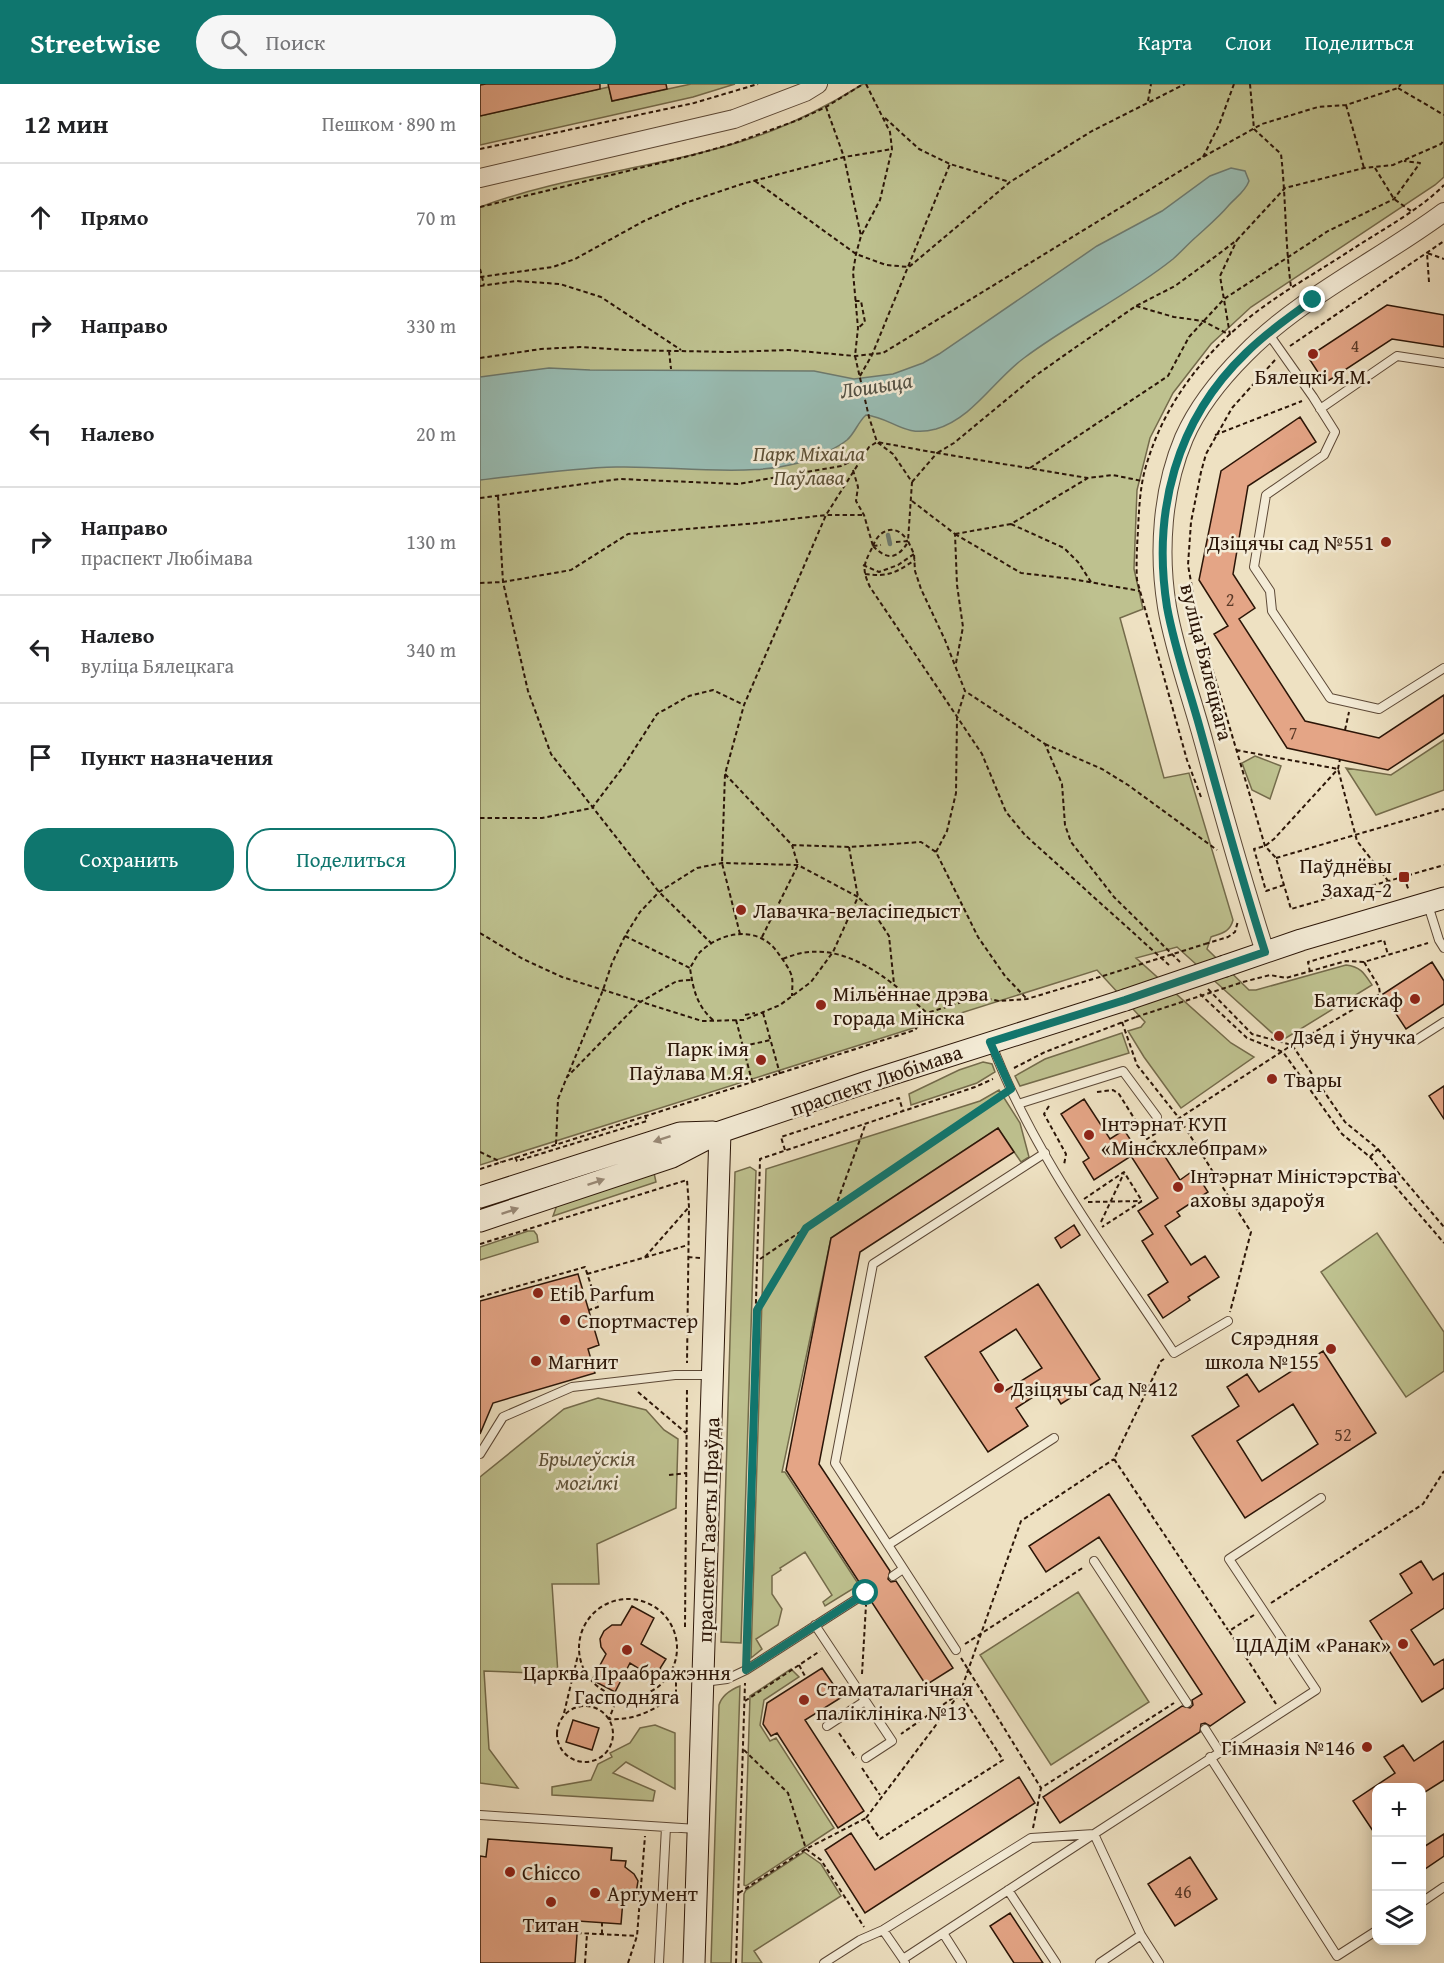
<!DOCTYPE html>
<html lang="ru">
<meta charset="utf-8">
<style>
body{margin:0;font-family:"Gentium Book Plus",serif;background:#f6f6f6;color:#202124}
.controls{position:absolute;right:18px;bottom:18px;display:grid;overflow:hidden;border-radius:12px;box-shadow:0 3px 15px #0003}
.controls button{width:54px;height:54px;display:grid;place-items:center;padding:0;border:0;border-bottom:2px solid #e0e0e0;background:#fff;color:#202124;font:30px sans-serif}
.stop{position:absolute;width:18px;height:18px;margin:-14px;border:4px solid #0f766e;border-radius:50%;background:#fff}
.stop.end{background:#0f766e;border-color:#fff;box-shadow:0 2px 6px #0008}
.list{margin:0;padding:0;list-style:none}
h2{display:flex;justify-content:space-between;align-items:center;height:78px;margin:0;padding:0 24px;font-size:26px}
h2 small{font-size:20px;font-weight:400;color:#757577}
.list li{display:grid;grid-template-columns:39px 1fr auto;gap:18px;align-items:center;box-sizing:border-box;height:108px;padding:0 24px;border-top:2px solid #e0e0e0}
.list b{display:block;font-size:22px;white-space:nowrap}
.list p{margin:0;font-size:20px;white-space:nowrap;color:#757577}
.list em{font-size:20px;font-style:normal;color:#757577}
.actions{display:flex;gap:12px;padding:18px 24px}
.actions a{flex:1;padding:14px 0;border:2px solid #0f766e;border-radius:24px;text-align:center;font-size:21px;color:#0f766e}
.actions .main{background:#0f766e;color:#fff}
.icon{flex:none;width:33px;height:33px;fill:none;stroke:currentColor;stroke-width:2;stroke-linecap:round;stroke-linejoin:round}
.map{position:relative;flex:none;width:964px;height:1879px;overflow:hidden}
header{display:flex;align-items:center;gap:36px;box-sizing:border-box;height:84px;padding:0 30px;background:#0f766e;color:#fff}
header strong{font-size:28px}
nav{display:flex;gap:33px;margin-inline-start:auto;font-size:21px}
.search{width:420px;height:54px;background:#f6f6f6;display:flex;align-items:center;gap:15px;box-sizing:border-box;padding:0 21px;border-radius:33px;color:#757577;font-size:22px}
main{display:flex}
aside{flex:1;background:#fff}
.map>svg:first-child{display:block}
</style>
<header>
<strong>Streetwise</strong>
<div class="search"><svg class="icon" aria-label="search" viewBox="0 0 24 24"><circle cx="10" cy="10" r="6"/><path d="M15 15l6 6"/></svg>Поиск</div>
<nav><a>Карта</a><a>Слои</a><a>Поделиться</a></nav>
</header>
<main>
<aside>
<h2>12 мин<small>Пешком · 890 m</small></h2>
<ul class="list">
<li><svg class="icon" aria-label="ahead" viewBox="0 0 24 24"><path d="M12 20V5M6 11l6-6 6 6"/></svg><div><b>Прямо</b></div><em>70 m</em></li>
<li><svg class="icon" aria-label="right" viewBox="0 0 24 24"><path d="M7 20v-9h11M14 6l5 5-5 5"/></svg><div><b>Направо</b></div><em>330 m</em></li>
<li><svg class="icon" aria-label="left" viewBox="0 0 24 24"><path d="M17 20v-9H6M10 6l-5 5 5 5"/></svg><div><b>Налево</b></div><em>20 m</em></li>
<li><svg class="icon" aria-label="right" viewBox="0 0 24 24"><path d="M7 20v-9h11M14 6l5 5-5 5"/></svg><div><b>Направо</b><p>праспект Любімава</p></div><em>130 m</em></li>
<li><svg class="icon" aria-label="left" viewBox="0 0 24 24"><path d="M17 20v-9H6M10 6l-5 5 5 5"/></svg><div><b>Налево</b><p>вуліца Бялецкага</p></div><em>340 m</em></li>
<li><svg class="icon" aria-label="arrive" viewBox="0 0 24 24"><path d="M6 21V4h12l-3 4 3 4H6"/></svg><div><b>Пункт назначения</b></div></li>
</ul>
<div class="actions"><a class="main">Сохранить</a><a>Поделиться</a></div>
</aside>
<div class="map">
<svg width="964" height="1879" viewBox="0 0 964 1879">
<rect width="100%" height="100%" fill="#eee1c2"/>
<filter id="stains"><feTurbulence type="fractalNoise" baseFrequency=".00333" numOctaves="4"/><feColorMatrix values="0 0 0 0 .2 0 0 0 0 .09 0 0 0 0 .02 0 0 0 .5 -.17"/></filter>
<radialGradient id="worn" r=".72"><stop offset=".6" stop-color="#630" stop-opacity="0"/><stop offset="1" stop-color="#630" stop-opacity=".3"/></radialGradient>
<!-- green -->
<path fill="#bec18f" stroke="#746b4b" stroke-width="1.5" d="M211 0H255L213 13 0 61V32L129 3 132 17Z
M383 0H964V93L955 101 771 223 731 260 693 309 670 354 657 406 654 485 663 525 640 534 684 694 709 689 753 836C750 848 742 849 731 853L727 865 769 906H776L866 881C881 883 884 889 892 901L801 957 697 863 656 874 751 959 774 973 701 1024 664 973 648 947 661 943 665 938 617 886 0 1081V123C88 90 183 84 272 54 313 40 346 23 383 0Z
M964 656V706L896 731 866 684 911 691Z
M775 672 801 682 790 715 772 706 762 679Z
M642 949 649 969 540 1002 535 992 565 975Z
M503 978 512 980 515 988 497 999 431 1021 429 1010 479 986Z
M519 1006 540 1039 549 1073 541 1078 518 1044 351 1154 302 1388H305L379 1501 345 1522 343 1518 352 1511 325 1468 300 1484 301 1486 292 1492V1510L302 1525 298 1541 276 1555 282 1565 271 1574 286 1085 500 1017Z
M270 1083 276 1087 261 1559 241 1558 255 1088Z
M174 1089 176 1098 73 1132 77 1121Z
M48 1147H54L57 1151 58 1158 0 1176V1163Z
M897 1149 964 1248V1287L926 1313 841 1188Z
M118 1314 166 1326 184 1346 198 1355 196 1424 117 1460 119 1500H72L78 1590 4 1587 9 1665 38 1704 0 1699V1393L84 1325Z
M598 1508 669 1618 571 1681 500 1571Z
M311 1585 319 1593 284 1616 280 1641 290 1657 296 1654 354 1744 266 1802 264 1801 270 1612Z
M260 1602 251 1879H231L239 1621C242 1611 250 1606 260 1602Z
M175 1641 195 1649V1705L146 1678 133 1689 175 1707 173 1717 72 1711V1703L111 1696 118 1680 132 1673 130 1669 150 1659 160 1644Z
M324 1768 341 1780 361 1812 274 1867 282 1879H262L264 1810 266 1806Z"/>
<!-- water -->
<path fill="#99bdb4" stroke="#6d7a6f" stroke-width="1.5" d="M751 84 765 87 769 97C765 108 756 113 749 121 739 133 728 142 716 153 708 160 701 168 693 175 647 212 592 238 544 274 514 296 493 334 456 345 423 354 413 334 386 331 378 338 375 349 367 356 361 361 353 365 347 368 288 399 201 381 136 383 91 384 45 391 0 396V293L69 284 110 286 334 287 374 295 413 290 443 279 459 270 617 162 682 127 730 92Z"/>
<g fill="none" stroke-linecap="round" stroke-linejoin="round">
<!-- stream -->
<path stroke="#6d7a6f" stroke-width="4.5" d="M408 451 410 460"/>
</g>
<!-- building -->
<path fill="#e4a586" stroke="#2b1507" stroke-width="1.5" fill-rule="evenodd" d="M6 0H120V5L0 32V1Z
M128 0H186L187 5 132 17Z
M907 221 964 231V263L912 255 845 299 828 273Z
M820 333 836 358 768 402 753 490 775 524 759 535 825 637 899 654 964 611V649L908 686 807 664 734 550 748 542 719 496 741 387Z
M952 878 964 897V920L926 945 903 910Z
M964 1002V1035L949 1012Z
M604 1015 630 1055 644 1046 658 1067 675 1057 700 1096 714 1086 728 1108 697 1128 700 1132 685 1142 711 1181 725 1172 739 1193 708 1213 710 1216 683 1234 668 1211 688 1198 662 1157 673 1150 658 1127 678 1114 651 1072 614 1096 603 1078 609 1074 581 1030Z
M518 1044 534 1068 380 1168 339 1380 410 1487 408 1495 411 1498 416 1497 473 1584 446 1601 389 1514 392 1509 391 1505 383 1504 306 1386 351 1154Z
M594 1141 600 1151 581 1164 575 1154Z
M98 1190 119 1261 108 1265 115 1289 13 1319 0 1350V1217Z
M558 1200 620 1295 581 1320 570 1302 536 1324 548 1342 508 1368 445 1273ZM536 1245 562 1284 525 1307 500 1268Z
M843 1267 896 1349 765 1434 712 1352 759 1322 747 1303 767 1290 779 1308ZM813 1320 838 1360 782 1397 757 1357Z
M629 1410 765 1618 730 1642 725 1639 721 1640 720 1648 580 1739 563 1713 702 1622 710 1624 713 1621 712 1616 722 1610 619 1453 566 1488 549 1462Z
M941 1477 953 1496 964 1489V1524L931 1546 954 1581 964 1575V1604L942 1618 890 1537 932 1509 920 1490Z
M152 1522 174 1534 161 1560 186 1575 174 1594 150 1579 135 1608 112 1596 126 1570 121 1563 120 1555 124 1547 132 1541H141Z
M342 1584 362 1613 325 1636 384 1727 358 1744 297 1649 291 1652 283 1640 287 1619Z
M93 1636 119 1644 112 1666 86 1658Z
M964 1657V1696L942 1710V1704H897V1753L873 1717 915 1689 904 1673 923 1661 934 1677Z
M539 1693 555 1719 385 1829 345 1766 371 1749 395 1786Z
M964 1750V1772L942 1787V1764Z
M8 1755 132 1764 131 1776 146 1777 145 1783 154 1790 158 1797 156 1809 150 1814 143 1816 141 1840 98 1837 95 1879H0V1772L6 1773Z
M710 1773 737 1815 695 1842 668 1800Z
M530 1829 563 1879H534L510 1842Z"/>
<g fill="none" stroke-linecap="round" stroke-linejoin="round">
<defs>
<path id="service" d="M788 249 833 313 855 348 844 371 786 411 774 483 790 507 792 527 850 614 899 625 964 584
M840 325 917 272 964 279
M948 821 959 856 964 864
M936 956 964 938
M512 961C554 1072 629 1170 694 1269L748 1237
M538 1020 643 987 677 1033
M0 1370 23 1333 92 1303 195 1291H231
M408 1461 574 1354
M614 1477 707 1619
M413 1492 423 1485
M335 1541 412 1657 386 1674
M476 1566 355 1379 393 1180 565 1069
M224 1598 247 1595 266 1586 386 1509
M347 1642 385 1617
M725 1645 739 1667
M730 1673 857 1872 896 1847
M0 1731 217 1745
M528 1806 576 1879
M942 1818 964 1803
M403 1846 423 1875
M463 1849 482 1879
M179 1879 186 1743
M344 1879 380 1856 403 1846 551 1754 614 1750 836 1606 749 1475 841 1414
M425 1879 423 1875 614 1750 661 1851 679 1879
M620 1879 661 1851"/>
<path id="tertiary" d="M0 94 254 35 325 8 338 0
M785 868C763 799 743 729 724 659 712 614 695 569 687 523 678 468 682 406 704 354 718 322 741 294 765 270 819 214 901 175 964 128"/>
<path id="secondary" d="M745 882 821 856 964 814
M0 1113 200 1049 233 1048
M0 1137 192 1073 240 1048 387 998 645 916
M214 1879 240 1048"/>
</defs>
<!-- service casing -->
<use href="#service" stroke="#5c4836" stroke-width="10"/>
<!-- tertiary casing -->
<use href="#tertiary" stroke="#5c4836" stroke-width="20"/>
<!-- secondary casing -->
<use href="#secondary" stroke="#2b1507" stroke-width="23"/>
<!-- path -->
<path stroke="#2b1507" stroke-width="2" stroke-dasharray="4.5 3" stroke-linecap="butt" d="M386 0 410 48 412 65 400 116 381 152 376 170 373 188 378 244 375 272 389 333 397 358 413 370 432 398 428 457 434 470 435 487 441 505 465 556 485 607 565 660 582 700 585 741 591 758 634 813 700 878
M770 0 774 45 801 70C806 114 805 159 811 203
M918 4 964 31
M668 17 671 0
M866 21 884 84
M346 23 364 73 381 152
M405 34 439 65 470 80 530 98
M0 65 214 19 278 0
M723 73 739 41 754 0
M895 84 914 115 931 127
M275 97 376 170 406 181 429 183 530 98 612 47 705 0
M0 123 213 71 252 60 318 36 346 23 383 0
M0 185 4 201
M0 193 73 183 95 175 164 137 205 119 262 100 364 73 412 65
M949 198 947 169 964 175
M0 202 36 197 80 200 121 213 201 266
M375 217H381L385 238 378 244
M656 222 694 233 723 237 750 251
M750 251 740 192 757 156
M810 262 964 157
M189 267 191 285
M0 274 61 265 100 263 145 266 250 268 309 266 375 272 403 269 723 73 782 40 838 23 866 21 918 4 921 0
M795 276 752 324 726 370 721 388 711 438 708 481 718 537 785 762 796 774 811 825 964 781
M380 292 392 271 470 80
M735 351 822 317
M550 384 688 292 709 253 744 215 848 147 914 115 940 79 924 77
M373 386 378 403 376 417 384 431 393 462C384 480 381 484 390 503L502 670 526 728 545 751 689 881
M432 398 457 369 608 394
M18 412 23 498 48 607 71 670 179 808 232 860
M0 414 140 395 258 400 361 382 383 372
M432 417 475 450 477 501 483 543 476 579
M531 440 584 464 598 478 611 498
M475 450 531 440 608 394 633 391 662 397
M475 450 541 489 592 495 660 507
M416 458 428 457
M393 462C399 445 416 439 427 456
M393 462C407 476 417 476 428 458
M393 462 401 461
M383 481 399 488 418 481 434 470
M385 490C409 493 415 489 435 476
M0 499 23 498 91 486 148 450 278 439 346 431H384
M865 646 869 628
M565 660 622 685 648 701 737 766
M756 666 858 685 877 757 909 798
M245 690 312 761 369 763 441 758 456 768 498 853 525 892 546 914
M721 713 707 676 657 496C656 479 657 463 658 446 659 425 660 402 666 382 684 320 724 268 775 229 805 206 839 187 871 166 900 147 941 125 964 101
M0 734H62L112 724 143 683 177 630 209 612 233 606 264 621
M369 763 378 813 392 826 409 852 414 900
M456 768 467 747 476 709 477 633 485 607
M796 774 964 725
M924 793 929 807
M804 801 786 807 774 765 785 762 794 755 858 685 860 675
M0 849 43 875 82 893 222 937 264 936 300 921 331 898 353 868 378 813 318 781 242 779 217 784 179 808 160 828 145 852 132 879 123 906 87 993
M260 850 242 779 245 690 264 621 346 431 389 363 397 358 457 369 474 359 555 292 596 263 656 222 695 202 736 172 757 156 805 104 884 84 913 81 961 60 964 56
M145 852 210 884
M282 853 318 781 312 761
M725 860 748 853 755 848 758 837
M303 875C359 850 408 894 447 929
M830 888 828 878 904 856 908 871
M763 898 790 891 806 894 866 877 884 878 948 859
M728 905 772 950 812 961 865 1038 898 1065 964 1143
M720 910 767 954 803 968 862 1050 890 1073 964 1159
M283 929 300 990
M265 931 275 929
M233 936C217 922 213 905 210 884 213 879 216 873 220 868 242 847 279 841 298 869 303 876 310 885 312 893 313 899 312 906 312 912
M256 936 272 997
M642 938 657 981 699 1034 771 1148 750 1228
M263 962 291 956
M534 984 565 968 656 933
M617 1008 633 1006 639 1010 667 1055 812 961 900 910 899 903 884 878
M569 1022 564 1030 586 1070 584 1081
M76 1060 78 1015 87 993 160 918 197 897 211 896
M305 1066 301 1053 419 1014 423 1027
M0 1068 21 1078
M35 1073 37 1077 167 1037 165 1031
M890 1073 898 1065
M0 1085 435 946 447 929 498 913 519 917 547 915 623 892
M604 1115 644 1088 662 1117 622 1143
M608 1118 662 1117
M355 1124 386 1039
M621 1138 644 1089
M0 1160 207 1096 209 1123 207 1279
M165 1173 209 1123
M208 1173 220 1174
M280 1175 521 1012
M107 1190 208 1161
M0 1213 105 1183 118 1223 109 1226
M278 1223 325 1146
M684 1275 681 1277 634 1375 748 1546
M158 1308 206 1349
M189 1391 207 1389
M99 1564a49 49 0 1 1 98 0a49 49 0 1 1-98 0Z
M791 1519 943 1420 964 1387
M774 1531 749 1547 796 1620
M205 1543 207 1303
M485 1560 604 1483
M266 1572 280 1075 495 1003 513 995
M481 1574 561 1704
M319 1581 326 1594
M180 1585C188 1594 193 1597 206 1597
M382 1590 386 1521
M138 1612 129 1635C154 1637 178 1625 196 1609V1597
M265 1617 340 1567
M77 1650a28 28 0 1 1 56 0a28 28 0 1 1-56 0Z
M84 1629 98 1571
M359 1649 376 1674
M264 1666 308 1709 326 1765 341 1776 384 1843
M382 1684 400 1711
M386 1734 480 1609 421 1650
M553 1744 561 1704 694 1619
M259 1809 326 1765 386 1734 400 1755 523 1676 480 1609 541 1437 634 1375
M122 1838V1850
M97 1849 157 1852
M105 1879 107 1850
M148 1879 157 1852 165 1752
M256 1879 265 1599"/>
<!-- service -->
<use href="#service" stroke="#f4ecd7" stroke-width="8"/>
<!-- tertiary -->
<use href="#tertiary" stroke="#f4ecd7" stroke-width="18"/>
<!-- secondary -->
<use href="#secondary" stroke="#f4ecd7" stroke-width="21"/>
<defs>
<path id="secondary-bridge" d="M645 916 745 882"/>
</defs>
<!-- secondary-bridge casing -->
<use href="#secondary-bridge" stroke="#2b1507" stroke-width="23" stroke-linecap="butt"/>
<!-- path-bridge -->
<path stroke="#2b1507" stroke-width="2" stroke-dasharray="4.5 3" stroke-linecap="butt" d="M623 892 725 860
M656 933 763 898"/>
<!-- secondary-bridge -->
<use href="#secondary-bridge" stroke="#f4ecd7" stroke-width="21"/>
</g>
<!-- one-way arrows -->
<defs><path id="oneway-solid" d="M-6-.8H1V-3.2L6.5 0L1 3.2V.8H-6Z" transform="scale(1.5)"/></defs>
<g fill="#9a8b79">
<use href="#oneway-solid" transform="translate(182 1055) rotate(162)"/>
<use href="#oneway-solid" transform="translate(116 1098) rotate(-19)"/>
<use href="#oneway-solid" transform="translate(30 1127) rotate(-19)"/>
</g>
<g fill="none" stroke-linecap="round" stroke-linejoin="round">
<!-- route -->
<path stroke="#0f766e" stroke-width="8" d="M386 1509 266 1586 277 1226 326 1144 531 1005 510 958 645 916 785 868C761 793 740 717 719 641 708 602 694 562 687 523 672 428 696 336 766 269 786 249 810 232 833 216"/>
</g>
<!-- markers -->
<g fill="#8f2418" stroke="#f4ecd7" stroke-width="2">
<circle cx="833" cy="270" r="6"/>
<circle cx="906" cy="458" r="6"/>
<rect x="918" y="787" width="12" height="12" rx="3"/>
<circle cx="261" cy="826" r="6"/>
<circle cx="935" cy="915" r="6"/>
<circle cx="341" cy="921" r="6"/>
<circle cx="799" cy="952" r="6"/>
<circle cx="281" cy="976" r="6"/>
<circle cx="792" cy="995" r="6"/>
<circle cx="609" cy="1051" r="6"/>
<circle cx="698" cy="1103" r="6"/>
<circle cx="58" cy="1209" r="6"/>
<circle cx="85" cy="1236" r="6"/>
<circle cx="851" cy="1265" r="6"/>
<circle cx="56" cy="1277" r="6"/>
<circle cx="519" cy="1304" r="6"/>
<circle cx="923" cy="1560" r="6"/>
<circle cx="147" cy="1566" r="6"/>
<circle cx="324" cy="1616" r="6"/>
<circle cx="887" cy="1663" r="6"/>
<circle cx="30" cy="1788" r="6"/>
<circle cx="115" cy="1809" r="6"/>
<circle cx="71" cy="1818" r="6"/>
</g>
<g text-anchor="middle" dominant-baseline="central" stroke-width="5" stroke-linejoin="round" paint-order="stroke">
<!-- number labels -->
<g font-size="18" fill="#593927">
<text x="875" y="261">4</text>
<text x="750" y="515">2</text>
<text x="813" y="648">7</text>
<text x="863" y="1350">52</text>
<text x="703" y="1807">46</text>
</g>
<!-- poi labels -->
<g font-size="21" fill="#2b1507" stroke="#f4ecd7" text-anchor="start">
<text x="833" y="292" text-anchor="middle">Бялецкі Я.М.</text>
<text x="894" y="458" text-anchor="end">Дзіцячы сад №551</text>
<text x="912" y="781" text-anchor="end">Паўднёвы<tspan x="912" dy="24">Захад-2</tspan></text>
<text x="273" y="826">Лавачка-веласіпедыст</text>
<text x="353" y="909">Мільённае дрэва<tspan x="353" dy="24">горада Мінска</tspan></text>
<text x="923" y="915" text-anchor="end">Батискаф</text>
<text x="811" y="952">Дзед і ўнучка</text>
<text x="269" y="964" text-anchor="end">Парк імя<tspan x="269" dy="24">Паўлава М.Я.</tspan></text>
<text x="804" y="995">Твары</text>
<text x="621" y="1039">Інтэрнат КУП<tspan x="621" dy="24">«Мінскхлебпрам»</tspan></text>
<text x="710" y="1091">Інтэрнат Міністэрства<tspan x="710" dy="24">аховы здароўя</tspan></text>
<text x="70" y="1209">Etib Parfum</text>
<text x="97" y="1236">Спортмастер</text>
<text x="839" y="1253" text-anchor="end">Сярэдняя<tspan x="839" dy="24">школа №155</tspan></text>
<text x="68" y="1277">Магнит</text>
<text x="531" y="1304">Дзіцячы сад №412</text>
<text x="911" y="1560" text-anchor="end">ЦДАДіМ «Ранак»</text>
<text x="147" y="1588" text-anchor="middle">Царква Праабражэння<tspan x="147" dy="24">Гасподняга</tspan></text>
<text x="336" y="1604">Стаматалагічная<tspan x="336" dy="24">паліклініка №13</tspan></text>
<text x="875" y="1663" text-anchor="end">Гімназія №146</text>
<text x="42" y="1788">Сhicco</text>
<text x="127" y="1809">Аргумент</text>
<text x="71" y="1840" text-anchor="middle">Титан</text>
</g>
<!-- park labels -->
<g font-size="21" font-style="italic" fill="#5e5137" stroke="#f4ecd7">
<text x="329" y="369">Парк Міхаіла<tspan x="329" dy="24">Паўлава</tspan></text>
<text x="107" y="1374">Брылеўскія<tspan x="107" dy="24">могілкі</tspan></text>
</g>
<!-- street labels -->
<g font-size="21" fill="#2b1507" stroke="#f4ecd7">
<text transform="translate(727 578) rotate(76)">вуліца Бялецкага</text>
<text transform="translate(396 996) rotate(-19)">праспект Любімава</text>
<text transform="translate(228 1446) rotate(-88)">праспект Газеты Праўда</text>
</g>
<!-- water labels -->
<g font-size="22" font-style="italic" fill="#525044" stroke="#f4ecd7">
<text transform="translate(396 301) rotate(-9)">Лошыца</text>
</g>
</g>
<rect width="100%" height="100%" filter="url(#stains)"/>
<rect width="100%" height="100%" fill="url(#worn)"/>
</svg>
<div class="controls">
<button>+</button>
<button>−</button>
<button><svg class="icon" aria-label="layers" viewBox="0 0 24 24"><path d="M12 4l9 5-9 5-9-5zM3 14l9 5 9-5"/></svg></button>
</div>
<div class="stop" style="left:386px;top:1509px"></div>
<div class="stop end" style="left:833px;top:216px"></div>
</div>
</main>
